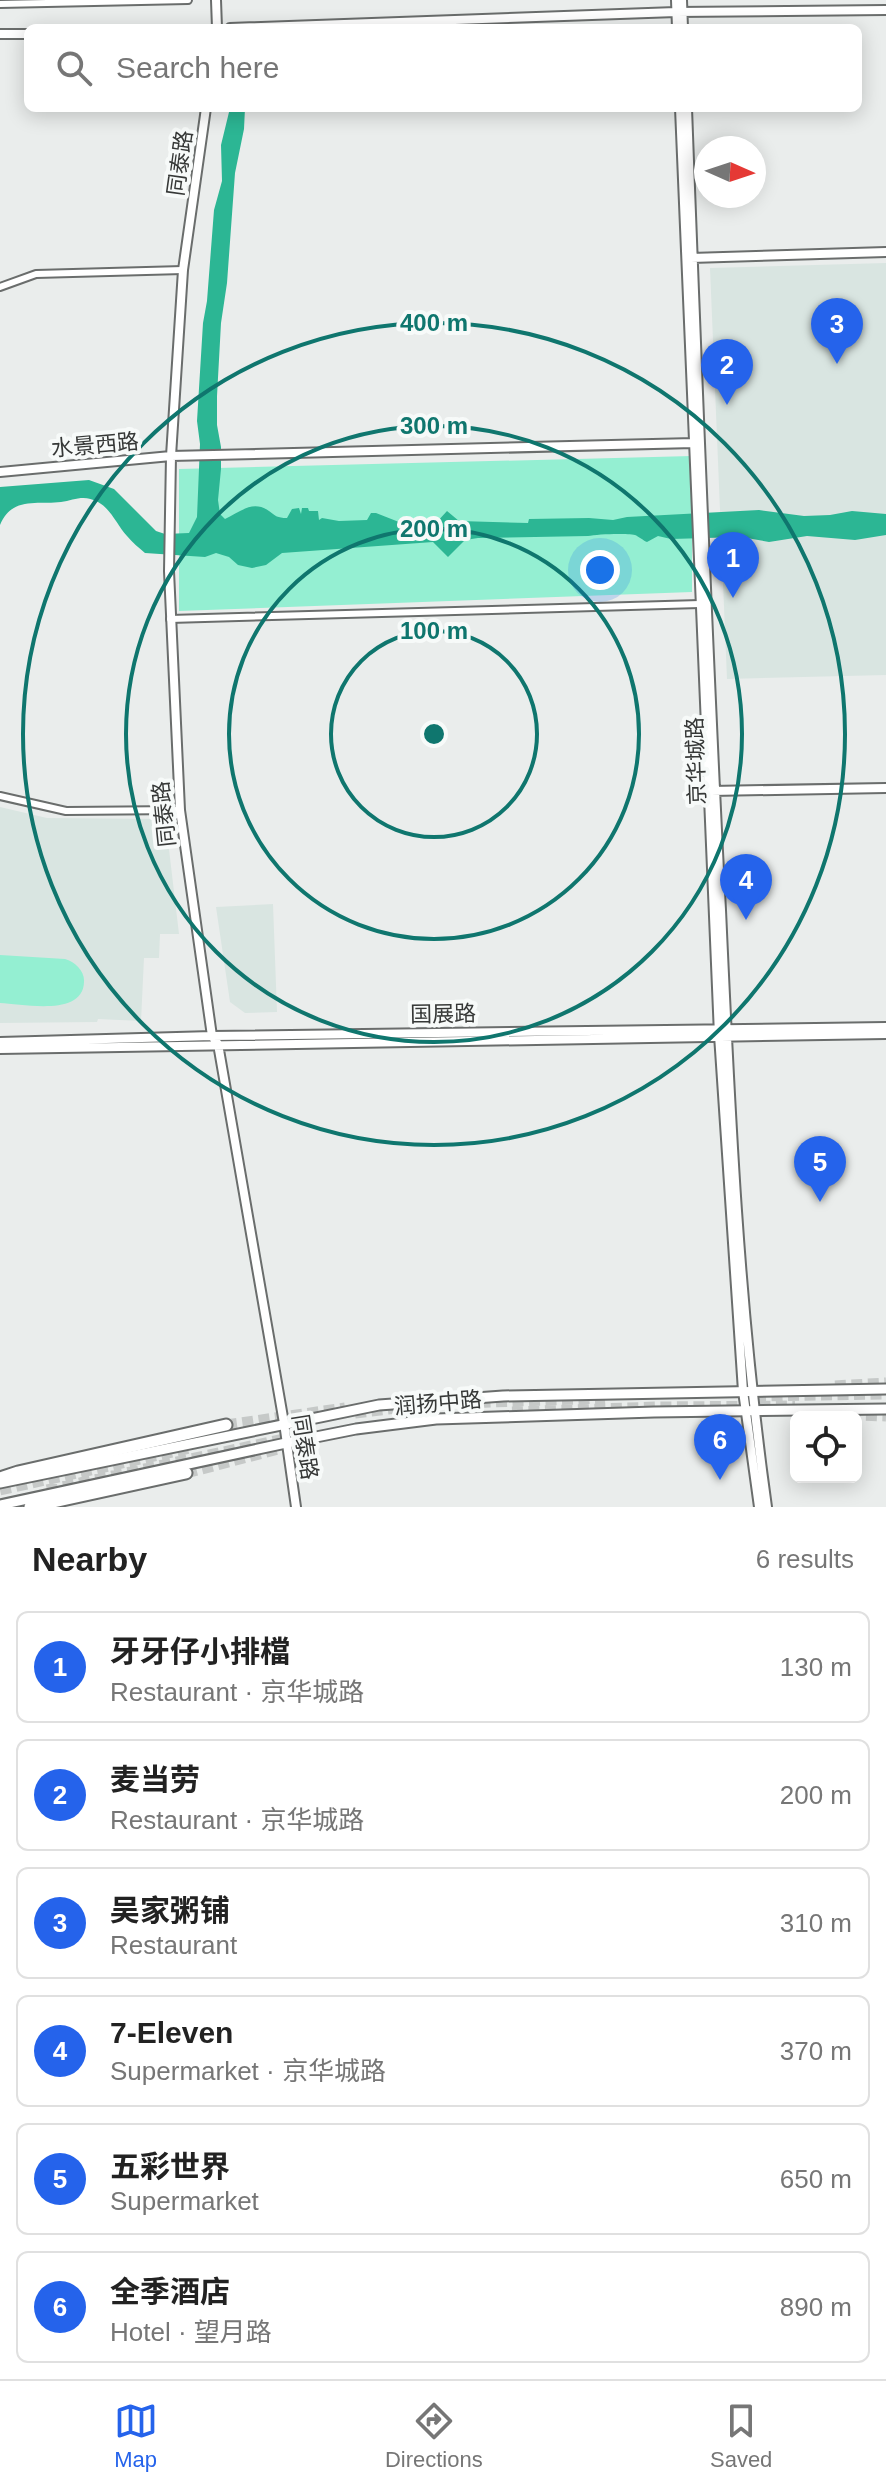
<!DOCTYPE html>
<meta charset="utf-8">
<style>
body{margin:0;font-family:Helvetica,"Noto Sans SC",sans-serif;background:#f6f6f6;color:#222}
.controls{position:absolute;right:24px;bottom:24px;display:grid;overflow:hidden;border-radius:12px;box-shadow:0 4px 20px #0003}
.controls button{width:72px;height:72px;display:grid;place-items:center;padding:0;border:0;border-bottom:2px solid #e0e0e0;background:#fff;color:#222;font:40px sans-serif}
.compass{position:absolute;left:694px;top:136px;width:72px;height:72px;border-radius:50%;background:#fff;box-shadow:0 4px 20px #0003;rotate:93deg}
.you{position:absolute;left:600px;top:570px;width:28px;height:28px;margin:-20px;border:6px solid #fff;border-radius:50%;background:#1a73e8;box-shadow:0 0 0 12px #1a73e833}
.badge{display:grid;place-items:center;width:52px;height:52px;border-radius:50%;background:#2563eb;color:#fff;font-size:26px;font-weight:700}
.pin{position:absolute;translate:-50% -66px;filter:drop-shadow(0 2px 4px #0008)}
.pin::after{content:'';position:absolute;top:42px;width:28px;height:24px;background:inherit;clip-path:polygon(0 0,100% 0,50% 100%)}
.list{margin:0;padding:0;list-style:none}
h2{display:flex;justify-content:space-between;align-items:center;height:104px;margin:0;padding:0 32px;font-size:34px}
h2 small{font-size:26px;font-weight:400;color:#767676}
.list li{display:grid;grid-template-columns:52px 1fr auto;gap:24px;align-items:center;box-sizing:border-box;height:112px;margin:0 16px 16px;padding:0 16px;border:2px solid #e0e0e0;border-radius:12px}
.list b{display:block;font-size:30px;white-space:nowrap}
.list p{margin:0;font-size:26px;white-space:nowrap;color:#767676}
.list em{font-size:26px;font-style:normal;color:#767676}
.icon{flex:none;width:44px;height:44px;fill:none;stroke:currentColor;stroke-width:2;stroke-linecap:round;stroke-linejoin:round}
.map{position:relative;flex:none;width:886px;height:1507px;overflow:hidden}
.search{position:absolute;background:#fff;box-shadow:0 4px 20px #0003;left:24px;right:24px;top:24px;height:88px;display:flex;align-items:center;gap:20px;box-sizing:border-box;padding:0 28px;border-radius:12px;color:#767676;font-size:30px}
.sheet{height:872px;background:#fff}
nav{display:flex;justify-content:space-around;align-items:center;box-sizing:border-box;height:112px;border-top:2px solid #e0e0e0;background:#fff;font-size:22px;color:#767676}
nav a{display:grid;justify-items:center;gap:4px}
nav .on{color:#2563eb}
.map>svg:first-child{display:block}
</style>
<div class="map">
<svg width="886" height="1507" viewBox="0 0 886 1507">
<rect width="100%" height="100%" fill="#eaedec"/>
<!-- built -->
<path fill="#d9e5e1" d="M886 263V675L727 679 710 268Z
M0 807 47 818 161 819 166 824 179 934H160L159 958H144L141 1021 98 1019 97 1022 0 1023Z
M273 904 277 1012 245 1013 230 1002 216 907Z"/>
<!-- green -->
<path fill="#94efd2" d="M692 456V592L179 611V469Z
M0 955 65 959C75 962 85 971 84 982 83 1017 23 1004 0 1003Z"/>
<!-- water -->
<path fill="#2cb694" d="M230 108H245L244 129 235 173 227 283 221 323 217 396V425L221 447V469L218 500 220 514 225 519C239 513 252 499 269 511 276 516 277 518 287 518L292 509 299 508 301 514 302 508H308L309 511H318L319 520 322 518 339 521 367 520 371 513H376L404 524 436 523 447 511 459 521 528 523 529 519 589 518 613 520 627 517 759 510 804 516 830 515 852 511 886 514V535L855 540 807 536 769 542 741 537 671 539 658 536 647 542C644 541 638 536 635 535 626 533 597 534 588 536L478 538 465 540 448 557 433 542 282 553 266 565 252 568 238 565 229 557 216 553 205 557 145 553C139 548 132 542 127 536 117 525 111 509 98 502 84 494 74 500 61 502 38 505 12 496 0 525V487L89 480 114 489 156 531 165 534 189 533 197 517 200 444 197 421 203 323 207 301 214 210 222 181 221 145Z"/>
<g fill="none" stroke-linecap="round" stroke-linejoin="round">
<!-- highway-tunnel -->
<path stroke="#c6c9c8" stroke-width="11" stroke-dasharray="11 5.5" stroke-linecap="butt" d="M835 1386 886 1383
M755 1396 886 1394
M463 1403 605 1398
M512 1412 658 1407 795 1406
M355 1413 414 1406
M800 1413 886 1416
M226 1425 345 1408
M186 1473 278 1449
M0 1490 190 1448
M47 1490 293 1437"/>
<defs>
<path id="street" d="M0 4 188 0
M0 287 36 274 183 270
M170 619 700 604
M0 796 66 811 180 810"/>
<path id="secondary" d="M216 0 217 28
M676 0 677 28
M682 0 683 28
M230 28 676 12 886 10
M0 34H28
M206 108 183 270 171 456 169 571 180 810 212 1036 218 1044 284 1423 296 1507
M680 108 719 1035 743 1391 759 1507
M687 108C697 375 707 643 721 910 730 1110 739 1309 767 1507
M691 258 886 252
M0 472 171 456 694 443
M711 791 886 788
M0 1042 212 1036 886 1027
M0 1049 886 1034"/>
<path id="primary" d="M0 1483 379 1405 503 1396 886 1389
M0 1505 286 1443 356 1429 436 1419 654 1412 886 1409"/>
<path id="highway" d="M0 1478 18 1472 226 1425
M30 1507 186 1473"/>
</defs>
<!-- street casing -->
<use href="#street" stroke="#6a6d6c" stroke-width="10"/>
<!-- secondary casing -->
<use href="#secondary" stroke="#6a6d6c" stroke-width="12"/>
<!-- primary casing -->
<use href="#primary" stroke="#6a6d6c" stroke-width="13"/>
<!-- highway casing -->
<use href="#highway" stroke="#6a6d6c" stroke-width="15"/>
<!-- street -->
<use href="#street" stroke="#fff" stroke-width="6"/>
<!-- secondary -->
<use href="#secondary" stroke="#fff" stroke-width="8"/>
<!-- primary -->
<use href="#primary" stroke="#fff" stroke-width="9"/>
<!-- highway -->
<use href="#highway" stroke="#fff" stroke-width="11"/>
</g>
<!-- distance rings -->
<g fill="none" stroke="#0f766e" stroke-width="4">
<circle cx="434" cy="734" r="103"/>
<circle cx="434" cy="734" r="205"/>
<circle cx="434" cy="734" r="308"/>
<circle cx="434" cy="734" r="411"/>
</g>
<g text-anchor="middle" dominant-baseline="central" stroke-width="8" stroke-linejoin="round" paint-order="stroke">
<!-- street labels -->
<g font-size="22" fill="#363837" stroke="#f7faf9">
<text transform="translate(180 163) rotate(-82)">同泰路</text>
<text transform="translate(95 445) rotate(-5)">水景西路</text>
<text transform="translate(696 761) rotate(-92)">京华城路</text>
<text transform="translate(164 814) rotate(-96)">同泰路</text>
<text transform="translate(443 1014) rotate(-1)">国展路</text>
<text transform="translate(438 1403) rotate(-5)">润扬中路</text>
<text transform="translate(305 1447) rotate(81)">同泰路</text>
</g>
</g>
<circle cx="434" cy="734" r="12" fill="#0f766e" stroke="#f7faf9" stroke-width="4"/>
<g font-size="24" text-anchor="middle" font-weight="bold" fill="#0f766e" stroke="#f7faf9" stroke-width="8" stroke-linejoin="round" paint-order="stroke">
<text x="434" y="331">400 m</text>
<text x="434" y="434">300 m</text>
<text x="434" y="537">200 m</text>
<text x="434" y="639">100 m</text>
</g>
</svg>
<div class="controls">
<button><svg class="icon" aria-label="locate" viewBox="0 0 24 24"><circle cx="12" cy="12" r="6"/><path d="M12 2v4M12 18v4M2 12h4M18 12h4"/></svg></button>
</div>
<svg class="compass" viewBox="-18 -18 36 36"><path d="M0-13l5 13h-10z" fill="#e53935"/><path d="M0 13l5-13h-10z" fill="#767676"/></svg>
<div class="you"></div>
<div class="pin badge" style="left:733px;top:598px">1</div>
<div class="pin badge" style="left:727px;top:405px">2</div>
<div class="pin badge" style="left:837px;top:364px">3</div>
<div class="pin badge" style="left:746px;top:920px">4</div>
<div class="pin badge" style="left:820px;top:1202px">5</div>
<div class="pin badge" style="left:720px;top:1480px">6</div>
<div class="search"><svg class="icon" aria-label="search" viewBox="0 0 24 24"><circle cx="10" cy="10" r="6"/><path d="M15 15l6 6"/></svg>Search here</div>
</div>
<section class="sheet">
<h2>Nearby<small>6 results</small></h2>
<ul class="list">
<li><span class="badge">1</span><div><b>牙牙仔小排檔</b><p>Restaurant · 京华城路</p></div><em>130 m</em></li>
<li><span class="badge">2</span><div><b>麦当劳</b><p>Restaurant · 京华城路</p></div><em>200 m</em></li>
<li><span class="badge">3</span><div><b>吴家粥铺</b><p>Restaurant</p></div><em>310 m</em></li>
<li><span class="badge">4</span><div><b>7-Eleven</b><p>Supermarket · 京华城路</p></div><em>370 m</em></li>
<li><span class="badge">5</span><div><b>五彩世界</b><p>Supermarket</p></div><em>650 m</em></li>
<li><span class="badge">6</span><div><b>全季酒店</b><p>Hotel · 望月路</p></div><em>890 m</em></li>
</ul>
</section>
<nav>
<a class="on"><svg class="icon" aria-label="map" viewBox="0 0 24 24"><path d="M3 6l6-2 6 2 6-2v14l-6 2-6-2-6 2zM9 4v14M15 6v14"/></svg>Map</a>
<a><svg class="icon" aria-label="directions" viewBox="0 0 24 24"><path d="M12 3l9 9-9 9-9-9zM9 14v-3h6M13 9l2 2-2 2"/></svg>Directions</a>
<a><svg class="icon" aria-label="saved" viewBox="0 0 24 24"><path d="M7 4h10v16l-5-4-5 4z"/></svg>Saved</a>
</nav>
